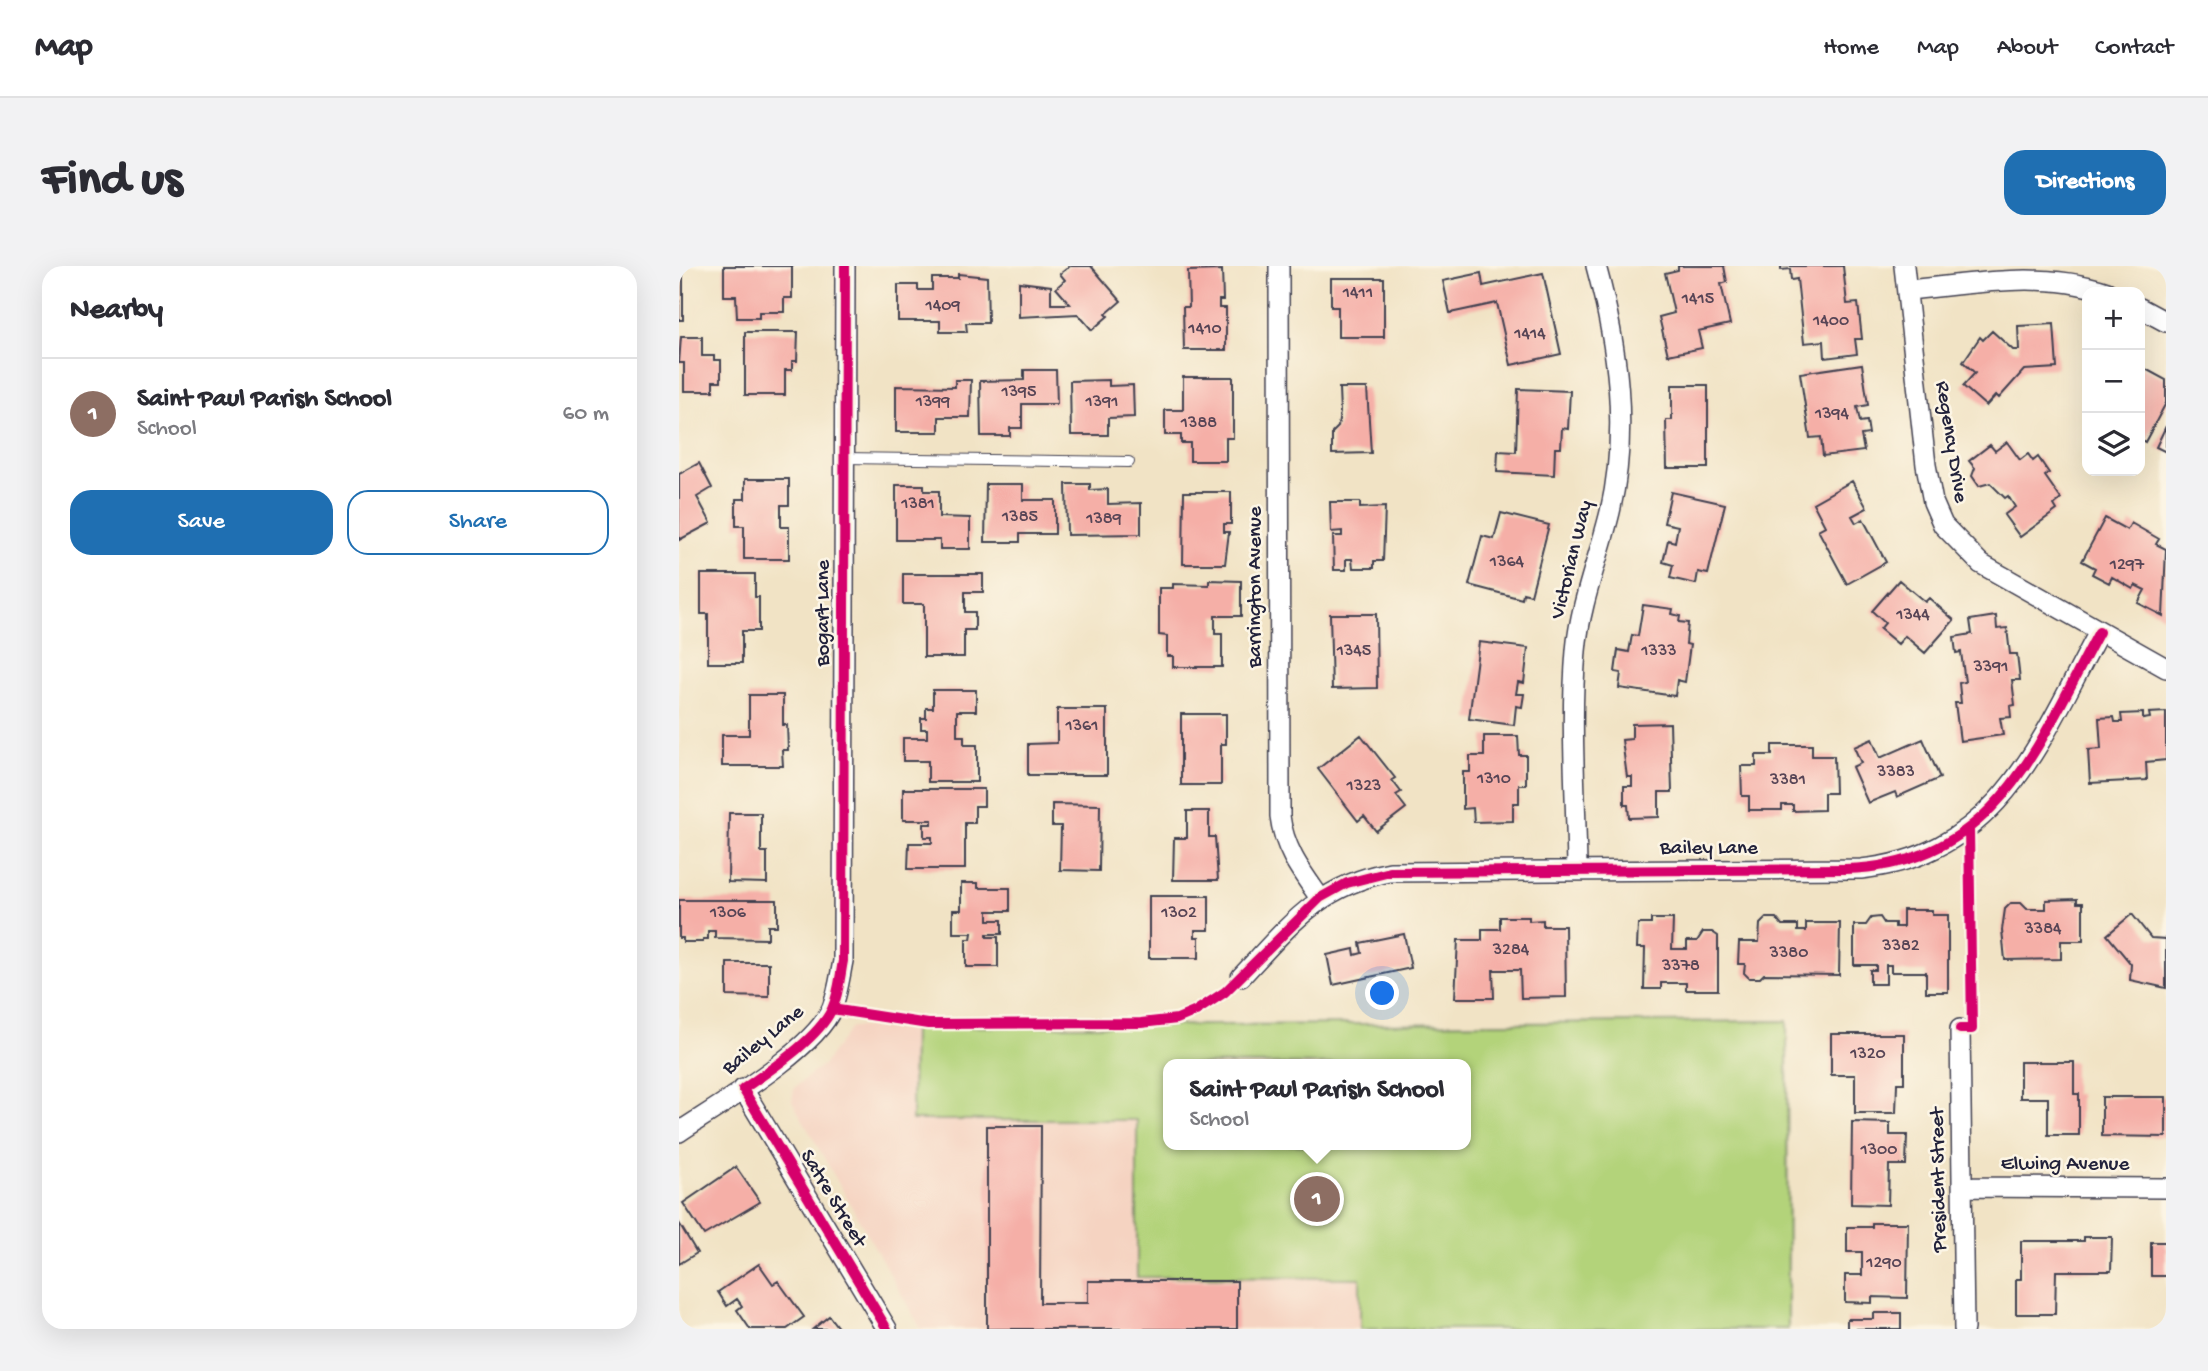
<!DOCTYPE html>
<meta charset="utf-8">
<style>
body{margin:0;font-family:"Gochi Hand",sans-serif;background:#f2f2f3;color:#2b2b33}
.controls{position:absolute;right:21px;top:21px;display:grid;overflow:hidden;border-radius:14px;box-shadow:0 7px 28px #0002}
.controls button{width:63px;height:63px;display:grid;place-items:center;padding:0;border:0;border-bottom:2px solid #e1e1e2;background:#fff;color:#2b2b33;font:35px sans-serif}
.you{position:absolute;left:704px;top:728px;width:24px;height:24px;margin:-18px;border:5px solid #fff;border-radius:50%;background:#1a73e8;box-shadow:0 0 0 10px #1a73e833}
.badge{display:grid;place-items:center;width:46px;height:46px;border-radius:50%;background:#1f6fb2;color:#fff;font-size:23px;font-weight:700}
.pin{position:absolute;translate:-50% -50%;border:4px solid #fff;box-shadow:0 2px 7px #0006}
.popup{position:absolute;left:484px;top:793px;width:308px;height:91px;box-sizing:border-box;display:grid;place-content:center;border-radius:14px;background:#fff;filter:drop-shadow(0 2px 5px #0005);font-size:23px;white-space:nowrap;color:#7c7c81}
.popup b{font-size:26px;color:#2b2b33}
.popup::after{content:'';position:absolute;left:50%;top:100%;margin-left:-14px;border:14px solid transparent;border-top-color:#fff}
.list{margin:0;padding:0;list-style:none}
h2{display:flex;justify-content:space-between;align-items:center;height:91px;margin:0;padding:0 28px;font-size:30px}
h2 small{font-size:23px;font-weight:400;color:#7c7c81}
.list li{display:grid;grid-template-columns:46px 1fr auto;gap:21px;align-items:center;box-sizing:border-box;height:112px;padding:0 28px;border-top:2px solid #e1e1e2}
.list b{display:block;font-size:26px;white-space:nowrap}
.list p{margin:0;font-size:23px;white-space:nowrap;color:#7c7c81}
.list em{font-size:23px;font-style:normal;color:#7c7c81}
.actions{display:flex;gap:14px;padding:21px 28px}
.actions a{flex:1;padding:16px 0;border:2px solid #1f6fb2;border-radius:21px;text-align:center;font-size:24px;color:#1f6fb2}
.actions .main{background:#1f6fb2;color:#fff}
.icon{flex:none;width:38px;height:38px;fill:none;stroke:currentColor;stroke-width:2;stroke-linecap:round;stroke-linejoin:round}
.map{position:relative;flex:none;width:1487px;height:1063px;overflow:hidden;border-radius:21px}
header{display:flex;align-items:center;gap:42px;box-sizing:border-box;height:98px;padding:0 35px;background:#fff;border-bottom:2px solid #e1e1e2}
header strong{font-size:33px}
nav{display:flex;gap:38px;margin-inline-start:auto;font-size:24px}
.intro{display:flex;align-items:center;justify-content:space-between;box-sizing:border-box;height:168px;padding:0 42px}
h1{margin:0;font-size:49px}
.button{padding:18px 32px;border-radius:21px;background:#1f6fb2;color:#fff;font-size:24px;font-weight:700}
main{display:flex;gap:42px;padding:0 42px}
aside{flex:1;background:#fff;border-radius:21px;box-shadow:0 7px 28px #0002}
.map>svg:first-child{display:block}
</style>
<header>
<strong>Map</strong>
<nav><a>Home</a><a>Map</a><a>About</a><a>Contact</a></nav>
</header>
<div class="intro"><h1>Find us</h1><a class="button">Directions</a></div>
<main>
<aside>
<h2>Nearby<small></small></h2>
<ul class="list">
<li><span class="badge" style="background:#8d6e63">1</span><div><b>Saint Paul Parish School</b><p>School</p></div><em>60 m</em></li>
</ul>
<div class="actions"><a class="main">Save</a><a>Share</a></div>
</aside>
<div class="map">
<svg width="1487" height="1063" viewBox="0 0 1487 1063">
<rect width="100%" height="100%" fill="#fcf5e5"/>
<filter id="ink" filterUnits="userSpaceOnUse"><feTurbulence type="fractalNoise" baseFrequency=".0143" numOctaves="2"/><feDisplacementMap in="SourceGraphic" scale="14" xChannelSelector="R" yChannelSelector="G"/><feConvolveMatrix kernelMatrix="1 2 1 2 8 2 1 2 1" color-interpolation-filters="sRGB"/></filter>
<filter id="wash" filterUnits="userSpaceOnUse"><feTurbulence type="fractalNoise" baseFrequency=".00686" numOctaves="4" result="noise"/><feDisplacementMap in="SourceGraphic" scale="28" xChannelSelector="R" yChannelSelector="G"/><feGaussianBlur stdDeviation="1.57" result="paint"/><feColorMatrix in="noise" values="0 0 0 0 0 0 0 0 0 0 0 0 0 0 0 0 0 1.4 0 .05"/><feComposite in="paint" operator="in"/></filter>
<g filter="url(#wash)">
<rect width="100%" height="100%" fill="#f1e3c5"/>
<!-- built -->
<path fill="#f5d3c1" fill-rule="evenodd" d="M1108 755 1109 1063H242L113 835 115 822 145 798 172 761ZM489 798H787V879H489Z"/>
<!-- green -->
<path fill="#b3d37a" stroke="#6a7a5a" stroke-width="2" fill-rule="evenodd" d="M1108 755 1109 1063H681V1012L458 1011V854H233L234 761ZM489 798H787V879H489Z"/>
<g id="blocks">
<!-- building -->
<path fill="#f5afa7" d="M45 0H113V32H105V46H80V52H58L57 30H45Z
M391 0H412L442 35 427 48 429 50 413 64 399 48 340 51V16L372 20V38H391L377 22 386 14 381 8Z
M999 0H1045L1048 16 1042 18 1051 58 1019 65 1023 82 989 89 980 51 995 47 986 7 999 4Z
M1102 0H1164L1168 38 1179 37 1183 73H1176L1178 88 1146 92 1145 75 1125 77 1118 13 1112 14 1111 3 1102 4Z
M0 1H4V54H0Z
M543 4 544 34H540V42H547V84H505L504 41H510L509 5Z
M802 7 804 20 864 7 882 88 832 99 818 37 771 47 764 15Z
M279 8 308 11 309 57H287L288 66H261V55H219V19H239V24H253V12H279Z
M652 12H705V71H659V41H652Z
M1375 58 1378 102 1345 104 1320 132 1317 129 1307 140 1284 120 1296 107 1284 96 1301 71 1304 74 1313 65 1334 84H1340L1339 60Z
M66 66H119L118 95H113V104H106V129H66Z
M2 71H23V90H35V94H42V115H34V125H5V97H0Z
M1183 98 1189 139 1178 141 1181 156 1188 155 1190 168 1182 169 1185 185 1144 190 1142 171 1131 172 1121 107Z
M1461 100 1487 114V137L1466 176 1461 173Z
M345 104H377L378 138H343V162H331V170H302L301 115 345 114Z
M504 111H554V172H547V195H511V177H502V169H486V144H504Z
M276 114H292L291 151H260V166H217V120L276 121Z
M430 114V120L454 119 455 151 429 152V169H392L391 115Z
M993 119H1029V202H988L987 154H993Z
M660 122H688L692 187 653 188V167L659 161 661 146Z
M839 123 891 125 889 163 883 162 882 182H876L875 209 818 206 819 185 837 186Z
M1487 160V186L1477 181Z
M1328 176 1341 194 1349 188 1354 195 1359 191 1370 207 1366 210 1382 233 1375 239 1378 244 1341 271 1325 249 1336 241 1329 230 1326 232 1311 217 1300 220 1293 210 1296 202 1290 195 1311 179 1316 185Z
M20 197 33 222 18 231 32 257 0 274V208Z
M66 213H110V239H102V261H110V293H65V260H57V233H66Z
M1173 215 1188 242 1173 250 1177 257 1184 253 1207 296 1168 318 1139 264 1146 260 1134 237Z
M307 218H344V234H376V268H341V276H306Z
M387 218H411V224L429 223V238L462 237V268L388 269Z
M217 219H245V225H260V251L291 252V283H261V274H217Z
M505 226H552V258H545V266H550L546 298H504Z
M992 226 1046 238 1029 308 1019 306 1017 318 991 312 994 299 984 296 989 274 996 276 999 260 985 257Z
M651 236H681V242L706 241 704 295H695V302H674L673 293H667V304H655L654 270H663V265L652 266Z
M822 247 870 259 852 329 844 327 843 333 790 319 803 270 815 273Z
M1426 252 1448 264 1452 257 1480 273 1477 278 1487 283 1484 350 1459 337 1466 324 1456 319 1454 323 1433 311 1430 317 1413 308 1416 302 1403 295Z
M22 308H76V331H80V365H63V397H29V348H22Z
M224 308H304V326H286V346H296V364H285V391H245V338H224Z
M530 314 562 315V350H536V368H543V401H494V390H488V370L480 369V322H494V318L530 319Z
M1220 314 1246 336 1250 332 1275 354 1246 387 1226 370 1219 378 1201 363 1206 357 1193 345Z
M964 339 994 343 993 348 1001 350 1000 356 1009 357 1007 378 1011 379 1006 416 998 414 996 430 940 422 942 407 936 406 939 384 950 386 953 369 959 370Z
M651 348H697L698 422 653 423Z
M1317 350 1318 363 1328 362 1331 388H1338L1341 414H1333L1336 439 1331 440 1332 451 1321 452 1324 469 1281 475 1276 437H1282L1280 417 1286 416 1282 386 1277 387 1275 371 1293 368 1291 354Z
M800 376 849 382 845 417 839 416 837 428H845L843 441 837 440 835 459 790 453Z
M254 424H297V445H278V470H285V479H298V516H249V495H224V472H248V463H242V452H247V442H254Z
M70 429H104V459H108L109 484H103L104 500H43V469H70Z
M378 443H428V509H349V478L378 477Z
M1487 446V494L1467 496 1468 514 1411 517 1409 484 1422 483 1420 452 1435 451 1436 456H1443L1442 448 1464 447V453L1471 452 1470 447Z
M502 448H547V478H542V519H502Z
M991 457 993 526H980V551L950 552 949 539H945V520H953V511H948L943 474 953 473V458Z
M682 469 716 512 713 514 722 526 717 529 727 542 697 565 685 550 679 555 639 503Z
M805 470H839L840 489H847V519H840V537H834V555L795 556 794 542 784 543V506H791V490H805Z
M1193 473 1201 492 1244 473 1261 512 1218 531 1216 526 1189 537 1173 501 1182 497 1175 481Z
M1093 479H1133V490H1155L1156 527H1145V544L1114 545V539H1103V544H1070V530H1063L1062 500H1077V489H1093Z
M224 523H305V540H296V557H286V603H229L230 577H253V571H245V558H253V554H224Z
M373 538 421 539 420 605 381 604 382 560H373Z
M508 545H530V571H536L539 614H494L495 572H508Z
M50 547H82V586H88V617L49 616Z
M282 617H299V622H331V645H309V654H323V668H308V671H319V701H287V673H292L293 667H274V644H282Z
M470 630H530V664H516V671H520V692H470Z
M1398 633V637H1404V675H1382V693L1326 694 1323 664 1326 643 1332 637H1342L1348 643H1367V634Z
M0 634H98V660H89V673L36 672V665H29V673H24V676H4V672H0Z
M1224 644H1253V649H1269V726H1247V706H1212V699H1207V718H1191V704H1197V699H1175V659H1187L1192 652 1201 651 1205 657H1216V661H1224Z
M1453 648 1472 672 1487 673V722L1451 714 1452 698 1428 669Z
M821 651H850V655L864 654V660H886L887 731 842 732 841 704H814L815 732H776L779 674H803V663H821Z
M1087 652H1097L1103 659H1119V665H1127V657H1161L1160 709 1085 708 1081 712H1070L1065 707 1066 698H1059L1060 676H1080L1081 658Z
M972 653H994L993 683H1008V675H1018L1024 666H1033L1039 670V724H1007V717H982V723H965L966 682H958L959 658H972Z
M725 668 732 702 654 719 648 689 675 683 676 689 683 687 681 677Z
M48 697H90V731L48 730Z
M1152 768H1225V817H1218L1217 847H1176V809H1152Z
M1341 796H1395V828H1400V869H1369V832H1341Z
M1423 831H1487V871L1423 870Z
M1173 856 1211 857V869H1228L1227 899H1210L1209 939 1172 938Z
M308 860H362L361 1037H409V1015H558V1063H308Z
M57 901 81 936 25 969 4 937Z
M0 957 18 987 0 998Z
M1193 957H1229L1228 1032 1193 1031V1037L1166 1036V1009H1183V986H1168V961H1193Z
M1405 971H1433L1432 1005H1377L1376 1048H1337V1013H1342V975H1405Z
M1472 976H1487V1010H1472Z
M80 998 94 1018 99 1015 125 1051 108 1063H71L58 1044 63 1040 58 1033 48 1040 39 1026Z
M1195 1047H1222V1063H1168V1053H1195Z
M150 1050 160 1063H134Z"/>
</g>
</g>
<g filter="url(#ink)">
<use href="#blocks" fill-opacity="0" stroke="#413f50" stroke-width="2"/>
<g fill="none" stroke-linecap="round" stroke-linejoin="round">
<defs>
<path id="lane" d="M164 192 450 196"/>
<path id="street" d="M600 0 601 550C605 583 622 605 641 632
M1225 0 1247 199 1254 236 1264 259 1302 298 1487 402
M1228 24C1295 18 1363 4 1428 26
M1461 42 1487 56
M898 602C897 531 891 456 897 385 901 337 920 292 931 246 950 163 939 81 917 0
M562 711C609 661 640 619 711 606L1182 603C1321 589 1362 473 1420 366
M1281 763 1285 1063
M64 823 208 1063
M0 866C39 840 136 784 153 742 159 727 161 710 164 695L166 0
M1285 921 1487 922"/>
</defs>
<!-- lane casing -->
<use href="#lane" stroke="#413f50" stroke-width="12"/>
<!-- street casing -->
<use href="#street" stroke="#413f50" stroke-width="22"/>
<!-- lane -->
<use href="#lane" stroke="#fff" stroke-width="10"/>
<!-- street -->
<use href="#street" stroke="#fff" stroke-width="19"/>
<defs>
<path id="cycleway" d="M166 0 164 695C161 710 160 728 153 743 139 773 91 804 64 823L208 1063
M153 743 249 758 462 757 498 753 517 745 546 726 641 632 668 617 711 606 1166 603C1318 599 1358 480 1420 366
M1281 763H1293L1290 563"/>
</defs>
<!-- cycleway casing -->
<use href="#cycleway" stroke="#fcf5e5" stroke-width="15"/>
<!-- cycleway -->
<use href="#cycleway" stroke="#d6006c" stroke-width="10"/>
</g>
</g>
<g text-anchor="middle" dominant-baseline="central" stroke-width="5" stroke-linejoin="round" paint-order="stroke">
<!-- number labels -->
<g font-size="18" fill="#574556">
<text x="679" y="27">1411</text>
<text x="1019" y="33">1415</text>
<text x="264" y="40">1409</text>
<text x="1152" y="55">1400</text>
<text x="526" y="63">1410</text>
<text x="851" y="68">1414</text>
<text x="340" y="126">1395</text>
<text x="254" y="136">1399</text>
<text x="423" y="136">1391</text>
<text x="1153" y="148">1394</text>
<text x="520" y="157">1388</text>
<text x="239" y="238">1381</text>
<text x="341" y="251">1385</text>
<text x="425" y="253">1389</text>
<text x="828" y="296">1364</text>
<text x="1448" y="299">1297</text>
<text x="1234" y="349">1344</text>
<text x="675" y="385">1345</text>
<text x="980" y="385">1333</text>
<text x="1312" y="401">3391</text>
<text x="403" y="460">1361</text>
<text x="1217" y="506">3383</text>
<text x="815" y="513">1310</text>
<text x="1109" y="514">3381</text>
<text x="685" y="520">1323</text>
<text x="49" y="647">1306</text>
<text x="500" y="647">1302</text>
<text x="1364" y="663">3384</text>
<text x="1222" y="680">3382</text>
<text x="832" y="684">3284</text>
<text x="1110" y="687">3380</text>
<text x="1002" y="700">3378</text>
<text x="1189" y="788">1320</text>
<text x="1200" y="884">1300</text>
<text x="1205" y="997">1290</text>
</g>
<!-- street labels -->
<g font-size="21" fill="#22223b" stroke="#fcf5e5">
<text transform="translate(1271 176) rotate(81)">Regency Drive</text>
<text transform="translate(894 294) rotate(-76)">Victorian Way</text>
<text transform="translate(577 321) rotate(-90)">Barrington Avenue</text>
<text transform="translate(145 347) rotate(-90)">Bogart Lane</text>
<text x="1030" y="583">Bailey Lane</text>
<text transform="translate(85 775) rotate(-39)">Bailey Lane</text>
<text x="1386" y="899">Elwing Avenue</text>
<text transform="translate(1261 914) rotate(-91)">President Street</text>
<text transform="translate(153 933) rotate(59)">Satre Street</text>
</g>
</g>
</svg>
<div class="controls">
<button>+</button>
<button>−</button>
<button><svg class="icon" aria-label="layers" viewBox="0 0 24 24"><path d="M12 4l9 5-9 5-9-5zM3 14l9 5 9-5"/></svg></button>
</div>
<div class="you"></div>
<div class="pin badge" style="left:638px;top:933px;background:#8d6e63">1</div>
<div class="popup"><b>Saint Paul Parish School</b>School</div>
</div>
</main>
